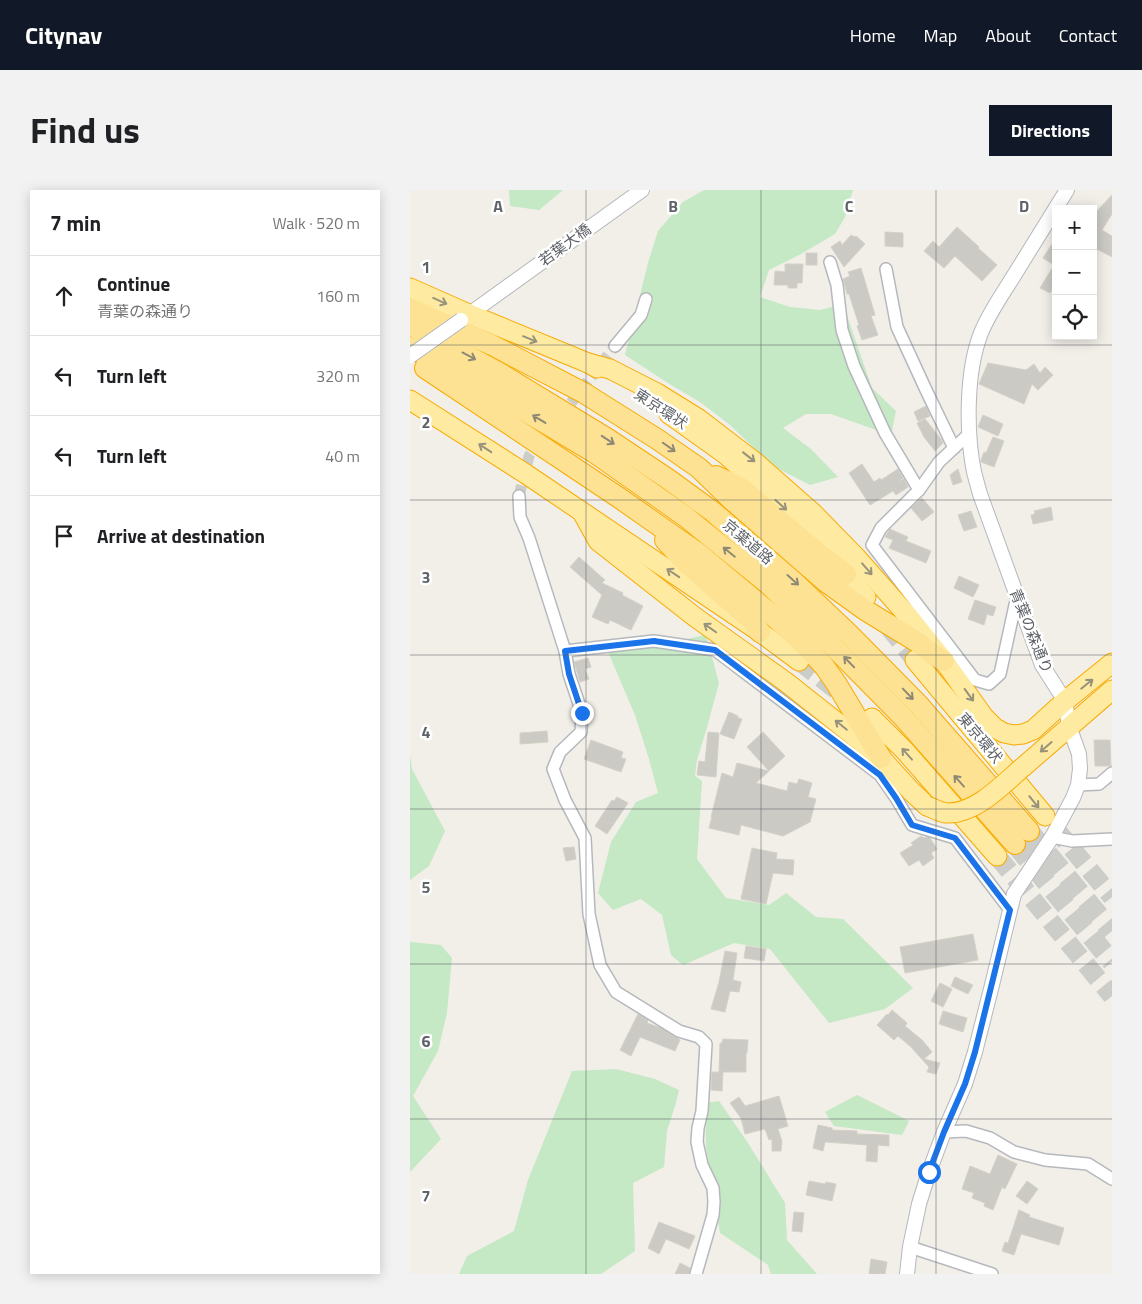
<!DOCTYPE html>
<meta charset="utf-8">
<style>
:root{--surface:#fff;--page:#f2f2f2;--text:#202124;--muted:#757577;--line:#e0e0e0;--accent:#111827}
body{margin:0;font-family:"Titillium Web","Noto Sans JP",sans-serif;background:var(--page);color:var(--text)}
.controls{position:absolute;right:15px;top:15px;display:grid;overflow:hidden;border-radius:0px;box-shadow:0 2px 12px #0003}
.controls button{width:45px;height:45px;display:grid;place-items:center;padding:0;border:0;border-bottom:1px solid var(--line);background:var(--surface);color:var(--text);font:25px sans-serif}
.stop{position:absolute;width:15px;height:15px;margin:-11px;border:4px solid #1a73e8;border-radius:50%;background:#fff}
.stop.end{background:#1a73e8;border-color:#fff;box-shadow:0 1px 5px #0008}
.list{margin:0;padding:0;list-style:none}
h2{display:flex;justify-content:space-between;align-items:center;height:65px;margin:0;padding:0 20px;font-size:21px}
h2 small{font-size:16px;font-weight:400;color:var(--muted)}
.list li{display:grid;grid-template-columns:32px 1fr auto;gap:15px;align-items:center;box-sizing:border-box;height:80px;padding:0 20px;border-top:1px solid var(--line)}
.list b{display:block;font-size:19px;white-space:nowrap}
.list p{margin:0;font-size:16px;white-space:nowrap;color:var(--muted)}
.list em{font-size:16px;font-style:normal;color:var(--muted)}
.icon{flex:none;width:28px;height:28px;fill:none;stroke:currentColor;stroke-width:2;stroke-linecap:round;stroke-linejoin:round}
.map{position:relative;flex:none;width:702px;height:1084px;overflow:hidden;border-radius:0px}
header{display:flex;align-items:center;gap:30px;box-sizing:border-box;height:70px;padding:0 25px;background:var(--accent);color:#fff}
header strong{font-size:24px}
nav{display:flex;gap:28px;margin-inline-start:auto;font-size:18px}
.intro{display:flex;align-items:center;justify-content:space-between;box-sizing:border-box;height:120px;padding:0 30px}
h1{margin:0;font-size:35px}
.button{padding:12px 22px;border-radius:0px;background:var(--accent);color:#fff;font-size:18px;font-weight:700}
main{display:flex;gap:30px;padding:0 30px}
aside{flex:1;background:var(--surface);border-radius:0px;box-shadow:0 2px 12px #0003}
.map>svg:first-child{display:block}
.green{fill:#c5e8c5}
.building{fill:#cccac5;stroke:#d6d1c6}
.lines{fill:none;stroke-linecap:round;stroke-linejoin:round}
.minor-tunnel{stroke:#ccccc8;stroke-width:11;stroke-dasharray:11 5.5;stroke-linecap:butt}
.trunk-tunnel{stroke:#ccccc8;stroke-width:19;stroke-dasharray:19 9;stroke-linecap:butt}
.motorway-tunnel{stroke:#ccccc8;stroke-width:20;stroke-dasharray:20 10;stroke-linecap:butt}
.minor-casing{stroke:#b5b8bc;stroke-width:14}
.tertiary-casing{stroke:#b5b8bc;stroke-width:16}
.trunk-casing{stroke:#f9ab00;stroke-width:21}
.motorway-casing{stroke:#f9ab00;stroke-width:22}
.minor{stroke:#fff;stroke-width:11}
.tertiary{stroke:#fff;stroke-width:14}
.trunk{stroke:#feeaa1;stroke-width:19}
.motorway{stroke:#fde293;stroke-width:20}
.tertiary-bridge-casing{stroke:#b5b8bc;stroke-width:16;stroke-linecap:butt}
.trunk-bridge-casing{stroke:#f9ab00;stroke-width:21;stroke-linecap:butt}
.tertiary-bridge{stroke:#fff;stroke-width:14}
.trunk-bridge{stroke:#feeaa1;stroke-width:19}
.oneway{stroke:#97927c}
.oneway2{stroke:#8e8975}
.route{stroke:#1a73e8;stroke-width:6}
.grid{fill:none;stroke:#5f6368;stroke-width:1;stroke-opacity:0.55}
.labels{text-anchor:middle;stroke-width:5;stroke-linejoin:round;paint-order:stroke}
.street-label{font-size:15px;fill:#5f6368;stroke:#fff}
.grid-label{font-size:16px;text-anchor:middle;font-weight:bold;fill:#5f6368;stroke:#fff;stroke-width:5;stroke-linejoin:round;paint-order:stroke}
</style>
<header>
<strong>Citynav</strong>
<nav><a>Home</a><a>Map</a><a>About</a><a>Contact</a></nav>
</header>
<div class="intro"><h1>Find us</h1><a class="button">Directions</a></div>
<main>
<aside>
<h2>7 min<small>Walk · 520 m</small></h2>
<ul class="list">
<li><svg class="icon" aria-label="ahead" viewBox="0 0 24 24"><path d="M12 20V5M6 11l6-6 6 6"/></svg><div><b>Continue</b><p>青葉の森通り</p></div><em>160 m</em></li>
<li><svg class="icon" aria-label="left" viewBox="0 0 24 24"><path d="M17 20v-9H6M10 6l-5 5 5 5"/></svg><div><b>Turn left</b></div><em>320 m</em></li>
<li><svg class="icon" aria-label="left" viewBox="0 0 24 24"><path d="M17 20v-9H6M10 6l-5 5 5 5"/></svg><div><b>Turn left</b></div><em>40 m</em></li>
<li><svg class="icon" aria-label="arrive" viewBox="0 0 24 24"><path d="M6 21V4h12l-3 4 3 4H6"/></svg><div><b>Arrive at destination</b></div></li>
</ul>
</aside>
<div class="map">
<svg width="702" height="1084" viewBox="0 0 702 1084">
<rect width="100%" height="100%" fill="#f1efe8"/>
<g class="green">
<polygon points="99,0 153,0 129,20 100,16"/>
<polygon points="294,0 443,0 435,27 425,44 391,64 359,80 350,107 380,117 410,120 433,114 462,198 486,221 482,241 469,241 421,224 396,224 373,238 401,259 428,287 400,295 363,276 320,235 290,212 261,195 215,165 238,73 248,41 273,12"/>
<polygon points="296,445 309,493 296,541 287,570 285,586 292,591 287,669 316,708 359,715 376,703 406,727 433,729 503,798 475,819 419,833 360,759 324,753 273,775 261,765 252,725 231,709 203,720 188,703 201,652 226,612 248,603 239,569 225,525 198,462 236,457"/>
<polygon points="0,565 2,579 35,641 19,676 0,690"/>
<polygon points="0,752 31,755 42,768 37,823 28,861 3,906 31,949 0,982"/>
<polygon points="206,879 245,889 269,900 265,916 257,941 254,977 223,993 225,1061 191,1084 49,1084 57,1066 104,1041 118,990 162,881"/>
<polygon points="447,905 499,931 492,945 424,936 415,922"/>
<polygon points="309,911 338,953 375,1013 377,1050 407,1084 361,1084 358,1075 310,1043 296,958 295,913"/>
</g>
<g class="building">
<polygon points="702,5 702,24 692,40 702,46 702,67 683,57 683,25"/>
<polygon points="547,37 569,57 568,58 587,75 572,91 545,66 534,78 514,61 523,51 529,57"/>
<polygon points="475,42 493,43 493,57 475,56"/>
<polygon points="441,45 445,47 446,46 455,54 434,77 421,57 430,51 432,55"/>
<polygon points="646,48 646,93 640,103 630,98 644,75 633,68"/>
<rect x="396" y="63" width="11" height="12"/>
<polygon points="375,74 393,74 392,93 387,93 387,98 378,98 378,95 364,95 365,81 375,82"/>
<polygon points="451,78 465,125 461,126 468,145 452,150 447,136 449,135 439,104 437,104 433,89 440,86 438,82"/>
<polygon points="578,173 616,180 624,174 630,183 635,177 643,185 628,200 622,194 614,214 569,194"/>
<polygon points="516,216 520,226 508,231 504,222"/>
<polygon points="573,225 593,234 588,246 568,237"/>
<polygon points="515,229 531,249 533,253 525,261 514,247 507,233"/>
<polygon points="583,247 594,251 584,277 571,272 571,270 574,262 576,263"/>
<polygon points="452,274 464,292 470,288 471,290 488,279 493,288 489,291 494,289 498,297 486,305 483,301 460,315 439,283"/>
<polygon points="548,279 552,292 543,295 540,285"/>
<polygon points="512,308 524,322 512,331 501,318"/>
<polygon points="641,317 643,330 623,334 621,325 625,324 624,321"/>
<polygon points="561,321 567,337 554,341 548,325"/>
<polygon points="480,339 498,347 496,351 521,361 516,373 479,358 483,350 475,347"/>
<polygon points="169,367 195,390 192,393 213,403 212,405 233,416 221,440 200,430 198,434 182,427 192,405 160,377"/>
<polygon points="549,386 569,395 563,407 544,398"/>
<polygon points="565,410 586,417 583,426 577,424 574,435 558,429"/>
<polygon points="178,468 181,477 175,479 179,489 170,492 164,472"/>
<polygon points="319,522 328,526 328,528 332,529 324,549 310,544"/>
<polygon points="137,541 138,552 110,554 110,543"/>
<polygon points="298,542 309,543 306,587 287,585 289,571 295,572"/>
<polygon points="353,542 375,566 359,581 337,557"/>
<polygon points="181,550 213,562 211,568 216,569 211,582 174,569"/>
<polygon points="684,550 700,550 701,576 685,576"/>
<polygon points="327,573 359,581 346,593 377,601 379,592 387,594 389,589 402,593 398,607 406,609 400,632 373,646 331,635 329,645 299,638 302,627 301,627 312,583 323,587"/>
<polygon points="207,607 218,613 197,644 185,636 202,610 204,611"/>
<polygon points="511,646 514,648 516,647 520,648 527,659 521,663 524,668 513,676 509,670 499,676 490,663 503,655 501,653"/>
<polygon points="164,657 166,669 156,671 153,658"/>
<polygon points="342,658 367,663 366,669 384,670 383,685 363,683 356,714 331,709"/>
<polygon points="563,744 568,770 495,783 490,757"/>
<polygon points="336,756 356,759 354,771 334,768"/>
<polygon points="315,761 327,763 323,790 331,792 329,802 320,801 315,822 301,819 309,792"/>
<polygon points="545,787 563,795 558,804 541,796"/>
<polygon points="530,793 542,799 533,817 521,811"/>
<polygon points="482,820 497,833 495,836 512,850 522,862 514,869 530,873 526,884 517,882 519,877 500,856 488,846 484,850 467,835 477,824 478,825"/>
<polygon points="533,821 557,828 553,842 529,834"/>
<polygon points="228,824 238,830 237,833 251,838 270,850 265,861 230,847 221,866 210,860"/>
<polygon points="313,849 338,850 337,863 336,863 336,882 312,882 313,882 312,901 301,900 302,882 309,882 310,853 312,853"/>
<polygon points="369,906 378,936 368,939 372,951 371,961 362,961 362,949 359,950 355,939 335,944 331,928 320,913 329,907 335,916"/>
<polygon points="408,935 422,938 422,940 447,941 447,944 479,945 479,956 468,955 467,972 456,971 457,955 415,952 413,961 403,958"/>
<polygon points="588,965 607,974 595,999 592,997 583,1020 574,1016 575,1013 562,1008 564,1003 552,999 560,976 580,984"/>
<polygon points="399,991 415,994 416,992 426,994 422,1011 396,1005"/>
<polygon points="617,991 628,999 617,1014 606,1006"/>
<polygon points="609,1020 620,1025 619,1027 654,1038 649,1055 611,1044 604,1065 592,1061 595,1052 598,1053"/>
<polygon points="384,1022 394,1023 392,1042 382,1041"/>
<polygon points="249,1032 285,1046 279,1059 256,1049 249,1064 238,1058"/>
<polygon points="461,1069 477,1072 475,1084 459,1084"/>
<polygon points="270,1073 280,1078 279,1084 265,1084"/>
</g>
<g class="lines">
<g class="minor-tunnel">
<polyline points="151,226 205,156"/>
<polyline points="109,306 119,266 131,250"/>
</g>
<g class="trunk-tunnel">
<polyline points="478,436 505,470"/>
<polyline points="389,471 429,502"/>
<polyline points="644,637 702,707"/>
<polyline points="587,666 702,806"/>
</g>
<g class="motorway-tunnel">
<polyline points="619,641 702,741"/>
<polyline points="605,654 702,772"/>
</g>
<g class="minor-casing">
<g id="minor">
<polyline points="420,72 427,95 432,140 444,176 475,243 509,300"/>
<polyline points="476,79 487,137 516,200 544,258"/>
<polyline points="205,156 231,125 236,109"/>
<polyline points="560,243 529,272 509,300 471,338 462,355 565,490 579,494 590,484 607,406"/>
<polyline points="109,306 110,327 119,348 155,461 159,484 172,523 171,542 150,562 143,579 155,610 175,648 179,724 190,775 206,802 269,841 289,847 296,854 292,921 288,938 287,952 292,975 303,998 304,1012 303,1025 286,1084"/>
<polyline points="155,461 244,451 305,460 470,585 486,608 502,635 545,648 600,720"/>
<polyline points="668,595 689,594 702,583"/>
<polyline points="642,647 662,651 702,649"/>
<polyline points="534,942 556,941 580,948 604,962 635,970 678,974 702,989"/>
<polyline points="500,1057 582,1084"/>
</g>
</g>
<g class="tertiary-casing">
<g id="tertiary">
<polyline points="54,128 232,0"/>
<path d="M497,1084L500,1057L509,1014L519,982L534,942L555,894L565,862L582,795L604,704L642,647L663,608L668,595L670,579L669,564L659,536L655,511L632,475L570,304C568,297 566,289 564,282C556,242 556,181 571,143C579,123 592,105 603,87C621,58 639,29 657,0"/>
</g>
</g>
<g class="trunk-casing">
<g id="trunk">
<polyline points="0,98 59,124 178,173 187,178"/>
<polyline points="178,173 200,179 247,203 289,229 345,272 404,324 446,367 498,426 534,471 574,527 585,538 594,543 604,545 613,544 623,540 655,511 702,473"/>
<polyline points="0,210 116,284 350,442 389,471"/>
<polyline points="259,224 315,264 403,343 456,407"/>
<polyline points="173,324 188,351 285,427 376,492 429,534 471,568 501,601 517,616"/>
<polyline points="505,470 635,626"/>
<polyline points="462,528 495,561 587,666"/>
<polyline points="613,577 702,500"/>
</g>
</g>
<g class="motorway-casing">
<g id="motorway">
<polyline points="0,119 82,155 174,203 247,249 289,278 323,311 416,392 455,420 509,453 522,464 534,471"/>
<polyline points="0,135 88,182 198,249 258,289 302,321 383,391 439,444 508,514 619,641"/>
<polyline points="0,157 68,193 185,263 276,327 298,345 357,393 412,445 492,526 605,654"/>
<polyline points="15,178 208,307 288,363 361,424 395,455 414,476 426,493 471,568"/>
<polyline points="306,286 331,298 408,363 436,384"/>
<polyline points="255,350 274,371 342,431 350,442"/>
</g>
</g>
<use href="#minor" class="minor"/>
<use href="#tertiary" class="tertiary"/>
<use href="#trunk" class="trunk"/>
<use href="#motorway" class="motorway"/>
<g class="tertiary-bridge-casing">
<polyline id="tertiary-bridge" points="0,166 51,130"/>
</g>
<g class="trunk-bridge-casing">
<path id="trunk-bridge" d="M517,616C523,618 529,622 536,623C565,625 593,594 613,577"/>
</g>
<use href="#tertiary-bridge" class="tertiary-bridge"/>
<use href="#trunk-bridge" class="trunk-bridge"/>
</g>
<defs><path id="oneway-shaft" d="M-6 0H5M1.5-3L5.5 0L1.5 3" fill="none" stroke-width="1.6" stroke-linecap="round" stroke-linejoin="round" transform="scale(1.25)"/></defs>
<g class="oneway">
<use href="#oneway-shaft" transform="translate(30 111) rotate(24)"/>
<use href="#oneway-shaft" transform="translate(120 149) rotate(22)"/>
<use href="#oneway-shaft" transform="translate(75 258) rotate(-147)"/>
<use href="#oneway-shaft" transform="translate(339 267) rotate(38)"/>
<use href="#oneway-shaft" transform="translate(371 315) rotate(42)"/>
<use href="#oneway-shaft" transform="translate(457 379) rotate(49)"/>
<use href="#oneway-shaft" transform="translate(263 383) rotate(-146)"/>
<use href="#oneway-shaft" transform="translate(300 438) rotate(-145)"/>
<use href="#oneway-shaft" transform="translate(677 494) rotate(-39)"/>
<use href="#oneway-shaft" transform="translate(559 505) rotate(54)"/>
<use href="#oneway-shaft" transform="translate(431 535) rotate(-141)"/>
<use href="#oneway-shaft" transform="translate(636 557) rotate(139)"/>
<use href="#oneway-shaft" transform="translate(497 564) rotate(-132)"/>
<use href="#oneway-shaft" transform="translate(624 612) rotate(51)"/>
</g>
<g class="oneway2">
<use href="#oneway-shaft" transform="translate(59 166) rotate(28)"/>
<use href="#oneway-shaft" transform="translate(129 229) rotate(-149)"/>
<use href="#oneway-shaft" transform="translate(198 250) rotate(33)"/>
<use href="#oneway-shaft" transform="translate(259 257) rotate(35)"/>
<use href="#oneway-shaft" transform="translate(319 362) rotate(-141)"/>
<use href="#oneway-shaft" transform="translate(383 390) rotate(42)"/>
<use href="#oneway-shaft" transform="translate(439 472) rotate(-134)"/>
<use href="#oneway-shaft" transform="translate(498 504) rotate(46)"/>
<use href="#oneway-shaft" transform="translate(549 591) rotate(-132)"/>
</g>
<g class="lines">
<polyline class="route" points="172,523 159,484 155,461 244,451 305,460 470,585 486,608 502,635 545,648 600,720 565,862 555,894 534,942 519,982"/>
</g>
<path class="grid" d="M176,0V1084M351,0V1084M526,0V1084M0,155H702M0,310H702M0,465H702M0,619H702M0,774H702M0,929H702"/>
<g class="labels">
<g class="street-label">
<text transform="translate(155 55) rotate(-36)" y="5">若葉大橋</text>
<text transform="translate(251 219) rotate(33)" y="5">東京環状</text>
<text transform="translate(338 352) rotate(40)" y="5">京葉道路</text>
<text transform="translate(621 441) rotate(68)" y="5">青葉の森通り</text>
<text transform="translate(570 548) rotate(50)" y="5">東京環状</text>
</g>
</g>
<g class="grid-label">
<text x="88" y="22">A</text>
<text x="263" y="22">B</text>
<text x="439" y="22">C</text>
<text x="614" y="22">D</text>
<text x="16" y="83">1</text>
<text x="16" y="238">2</text>
<text x="16" y="393">3</text>
<text x="16" y="548">4</text>
<text x="16" y="703">5</text>
<text x="16" y="857">6</text>
<text x="16" y="1012">7</text>
</g>
</svg>
<div class="controls">
<button>+</button>
<button>−</button>
<button><svg class="icon" aria-label="locate" viewBox="0 0 24 24"><circle cx="12" cy="12" r="6"/><path d="M12 2v4M12 18v4M2 12h4M18 12h4"/></svg></button>
</div>
<div class="stop" style="left:519px;top:982px"></div>
<div class="stop end" style="left:172px;top:523px"></div>
</div>
</main>
